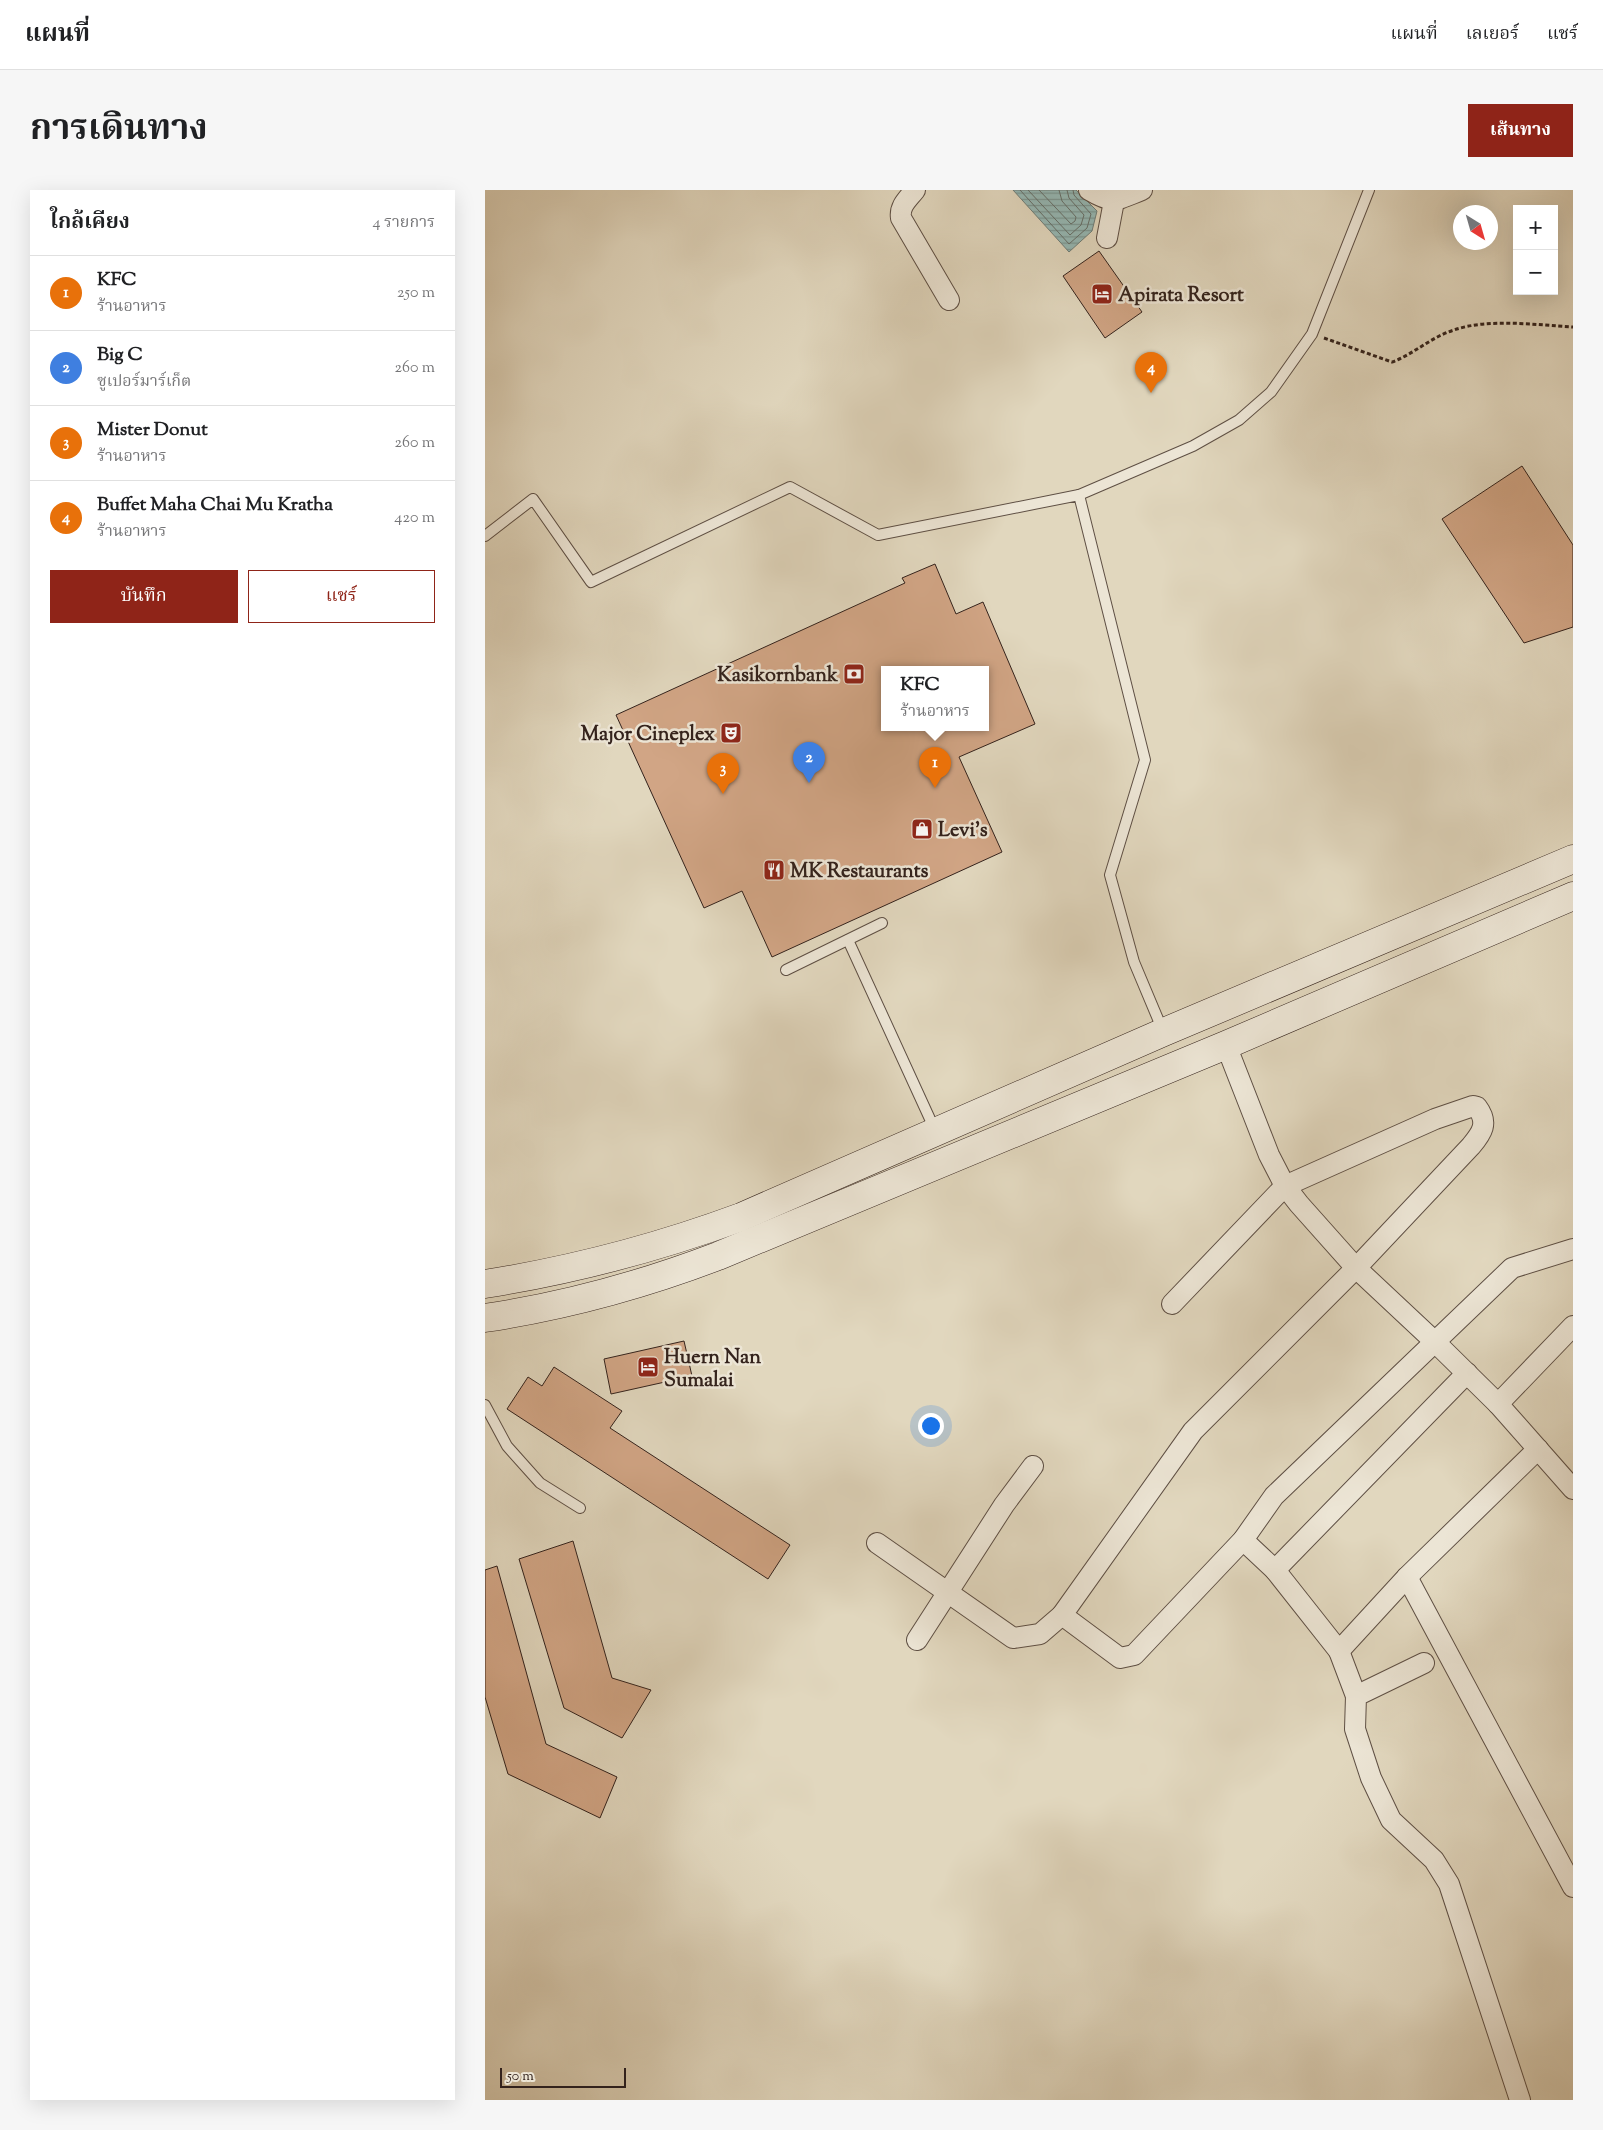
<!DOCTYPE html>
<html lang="th">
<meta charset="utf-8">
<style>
:root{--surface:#fff;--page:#f6f6f6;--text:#202124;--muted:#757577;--line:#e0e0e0;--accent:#8f2418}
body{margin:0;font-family:"Sorts Mill Goudy","Noto Serif Thai",serif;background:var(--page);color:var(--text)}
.controls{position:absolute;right:15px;top:15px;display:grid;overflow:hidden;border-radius:0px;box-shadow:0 5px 20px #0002}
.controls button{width:45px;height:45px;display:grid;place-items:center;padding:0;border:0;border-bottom:1px solid var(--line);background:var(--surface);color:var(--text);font:25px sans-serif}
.compass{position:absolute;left:968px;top:15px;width:45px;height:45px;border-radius:50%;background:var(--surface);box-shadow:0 5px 20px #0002;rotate:143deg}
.scale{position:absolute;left:15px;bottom:12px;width:126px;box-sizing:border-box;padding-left:5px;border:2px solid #33221c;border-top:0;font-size:14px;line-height:18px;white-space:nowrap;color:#33221c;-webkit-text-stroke:4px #ece5d5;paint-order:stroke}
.you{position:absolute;left:445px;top:1235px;width:18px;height:18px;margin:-12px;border:4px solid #fff;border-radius:50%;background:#1a73e8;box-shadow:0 0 0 8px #1a73e833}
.badge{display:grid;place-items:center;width:32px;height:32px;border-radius:50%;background:var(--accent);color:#fff;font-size:16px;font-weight:700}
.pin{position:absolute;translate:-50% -41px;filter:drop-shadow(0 1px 2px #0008)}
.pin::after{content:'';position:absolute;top:26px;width:18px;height:15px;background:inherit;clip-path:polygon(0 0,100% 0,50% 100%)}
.popup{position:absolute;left:396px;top:476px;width:108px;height:65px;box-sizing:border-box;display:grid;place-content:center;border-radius:0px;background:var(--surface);filter:drop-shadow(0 1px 4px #0005);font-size:16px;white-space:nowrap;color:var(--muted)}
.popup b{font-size:19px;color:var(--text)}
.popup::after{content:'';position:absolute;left:50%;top:100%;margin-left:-10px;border:10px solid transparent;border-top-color:var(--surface)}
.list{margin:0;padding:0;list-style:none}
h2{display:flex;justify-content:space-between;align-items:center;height:65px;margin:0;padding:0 20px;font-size:21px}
h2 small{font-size:16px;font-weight:400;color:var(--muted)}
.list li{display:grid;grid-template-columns:32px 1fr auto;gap:15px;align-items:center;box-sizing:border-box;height:75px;padding:0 20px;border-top:1px solid var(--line)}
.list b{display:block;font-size:19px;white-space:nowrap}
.list p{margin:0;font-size:16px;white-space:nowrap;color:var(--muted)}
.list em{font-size:16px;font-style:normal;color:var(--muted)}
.actions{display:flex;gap:10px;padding:15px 20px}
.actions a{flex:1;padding:11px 0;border:1px solid var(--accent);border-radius:0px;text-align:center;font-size:18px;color:var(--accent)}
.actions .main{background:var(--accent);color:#fff}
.map{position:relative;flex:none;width:1088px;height:1910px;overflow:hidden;border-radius:0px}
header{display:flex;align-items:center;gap:30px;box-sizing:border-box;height:70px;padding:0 25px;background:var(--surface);border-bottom:1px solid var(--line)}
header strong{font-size:24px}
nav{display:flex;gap:28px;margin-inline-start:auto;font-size:18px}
.intro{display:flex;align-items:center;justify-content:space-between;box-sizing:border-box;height:120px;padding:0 30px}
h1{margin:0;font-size:35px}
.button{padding:12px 22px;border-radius:0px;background:var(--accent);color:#fff;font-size:18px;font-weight:700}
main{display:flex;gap:30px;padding:0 30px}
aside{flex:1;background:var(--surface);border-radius:0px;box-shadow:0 5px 20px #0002}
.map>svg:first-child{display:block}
.water{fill:url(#water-rules);stroke:#6e7d78}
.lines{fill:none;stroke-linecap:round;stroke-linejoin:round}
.shore{stroke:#646e69;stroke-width:1}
.building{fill:#d1a585;stroke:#33221c;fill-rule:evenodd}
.service-casing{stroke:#5e4f44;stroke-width:12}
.minor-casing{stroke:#5e4f44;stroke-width:22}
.secondary-casing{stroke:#33221c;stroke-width:29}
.path{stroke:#33221c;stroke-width:3;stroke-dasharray:4 2.5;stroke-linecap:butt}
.service{stroke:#ece5d5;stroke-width:10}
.minor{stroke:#ece5d5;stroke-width:20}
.secondary{stroke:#ece5d5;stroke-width:28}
.labels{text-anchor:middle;stroke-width:5;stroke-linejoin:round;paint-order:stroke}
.poi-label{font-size:20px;font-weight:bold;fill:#33221c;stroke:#ece5d5;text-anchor:start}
</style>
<header>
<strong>แผนที่</strong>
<nav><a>แผนที่</a><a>เลเยอร์</a><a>แชร์</a></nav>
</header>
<div class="intro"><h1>การเดินทาง</h1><a class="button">เส้นทาง</a></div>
<main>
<aside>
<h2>ใกล้เคียง<small>4 รายการ</small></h2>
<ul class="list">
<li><span class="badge" style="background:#e8710a">1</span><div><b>KFC</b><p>ร้านอาหาร</p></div><em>250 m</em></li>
<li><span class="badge" style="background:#3f7fe0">2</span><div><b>Big C</b><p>ซูเปอร์มาร์เก็ต</p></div><em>260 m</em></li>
<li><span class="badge" style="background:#e8710a">3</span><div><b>Mister Donut</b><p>ร้านอาหาร</p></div><em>260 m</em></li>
<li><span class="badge" style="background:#e8710a">4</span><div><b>Buffet Maha Chai Mu Kratha</b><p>ร้านอาหาร</p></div><em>420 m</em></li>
</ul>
<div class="actions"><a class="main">บันทึก</a><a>แชร์</a></div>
</aside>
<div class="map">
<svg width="1088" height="1910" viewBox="0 0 1088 1910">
<defs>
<pattern id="water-rules" width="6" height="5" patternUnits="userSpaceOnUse" patternTransform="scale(1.25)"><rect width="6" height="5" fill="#95b9b6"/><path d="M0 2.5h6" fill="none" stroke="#7a9693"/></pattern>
</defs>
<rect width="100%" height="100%" fill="#e1d7be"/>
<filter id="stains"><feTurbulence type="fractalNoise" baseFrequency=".004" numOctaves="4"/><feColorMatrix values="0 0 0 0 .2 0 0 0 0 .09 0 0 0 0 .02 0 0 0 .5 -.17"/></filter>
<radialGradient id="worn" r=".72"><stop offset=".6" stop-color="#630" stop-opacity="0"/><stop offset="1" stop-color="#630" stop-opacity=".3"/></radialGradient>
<polygon class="water" points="528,0 591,0 612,21 607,41 584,62"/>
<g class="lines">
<g class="shore">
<polyline points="535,0 584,54 602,38 606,24 589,5 588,0"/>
<polyline points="543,0 585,45 596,35 599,25 584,8 582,0"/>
<polyline points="554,0 586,34 590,31 591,27 577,11 574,0"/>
</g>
</g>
<g class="building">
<polygon points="614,61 657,122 620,148 578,86"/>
<polygon points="1037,276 1088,355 1088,437 1039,453 957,329"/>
<path d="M450,374L471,424L498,412L550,534L474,567L517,662L287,767L257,701L219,718L131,525L420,393L417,388ZM400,479H500V537H400Z"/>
<polygon points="199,1151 207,1186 126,1204 119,1169"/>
<polygon points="69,1177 137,1221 125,1238 305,1355 283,1389 22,1219 43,1187 57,1196"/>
<polygon points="88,1351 127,1488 166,1500 137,1548 79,1518 34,1369"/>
<polygon points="12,1376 61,1554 132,1587 115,1628 23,1584 0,1507 0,1380"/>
</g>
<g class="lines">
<g class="service-casing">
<g id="service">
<polyline points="594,305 708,256 754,230 786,202 827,144 884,0"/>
<polyline points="0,346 48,309 106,392 305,297 393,345 594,305 660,570 625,685 649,772 678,841"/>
<polyline points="363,750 450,940"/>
<polyline points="301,780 397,733"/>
<polyline points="0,1215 22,1256 55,1293 95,1318"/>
</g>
</g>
<g class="minor-casing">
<g id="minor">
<path d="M430,0C423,9 414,16 416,28L464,110"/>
<path d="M604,0C629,15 631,10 657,0"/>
<polyline points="622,48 629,11"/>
<polyline points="741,855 784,965 800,996 814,1014 871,1078 949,1151 1013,1214 1088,1299"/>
<path d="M687,1114L800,996L950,929L988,916L992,917C1004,933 997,943 986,956L871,1078L708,1241L577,1425L635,1468L649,1465L758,1350L789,1306L1027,1078L1088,1059"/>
<polyline points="1013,1214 1088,1136"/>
<polyline points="758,1350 790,1380 854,1461 922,1387 1053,1259"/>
<polyline points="392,1353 528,1448 555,1444 577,1425"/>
<polyline points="790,1380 982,1183"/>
<polyline points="922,1387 1088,1697"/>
<polyline points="432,1450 519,1315 548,1276"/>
<polyline points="854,1461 871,1506"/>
<polyline points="939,1473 871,1506 870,1539 886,1588 906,1630 949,1670 964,1694 1035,1910"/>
</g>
</g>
<g class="secondary-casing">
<g id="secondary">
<path d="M0,1094C88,1080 172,1058 256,1027L679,842L1088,669"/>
<path d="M0,1128C80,1116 157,1095 233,1066L741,855L1088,706"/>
</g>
</g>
<path class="path" d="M839,148L907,172C929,164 946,147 969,140C1003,128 1052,135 1088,137"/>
<use href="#service" class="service"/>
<use href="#minor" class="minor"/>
<use href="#secondary" class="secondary"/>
</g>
<defs>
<g id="hotel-square" transform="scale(1.125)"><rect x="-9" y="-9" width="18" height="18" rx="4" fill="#8f2418" stroke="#ece5d5"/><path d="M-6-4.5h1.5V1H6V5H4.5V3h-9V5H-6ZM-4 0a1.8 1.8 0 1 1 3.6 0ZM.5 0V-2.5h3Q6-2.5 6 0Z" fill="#fff"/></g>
<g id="bank-square" transform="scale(1.125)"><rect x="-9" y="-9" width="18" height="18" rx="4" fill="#8f2418" stroke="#ece5d5"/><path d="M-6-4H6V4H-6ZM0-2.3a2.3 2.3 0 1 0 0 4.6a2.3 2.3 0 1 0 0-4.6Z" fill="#fff"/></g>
<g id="theatre-square" transform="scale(1.125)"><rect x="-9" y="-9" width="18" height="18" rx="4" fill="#8f2418" stroke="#ece5d5"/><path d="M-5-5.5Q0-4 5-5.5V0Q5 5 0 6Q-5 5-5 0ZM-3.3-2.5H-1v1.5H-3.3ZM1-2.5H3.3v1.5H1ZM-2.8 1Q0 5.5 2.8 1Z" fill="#fff"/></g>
<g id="shop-square" transform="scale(1.125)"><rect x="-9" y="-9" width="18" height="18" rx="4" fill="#8f2418" stroke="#ece5d5"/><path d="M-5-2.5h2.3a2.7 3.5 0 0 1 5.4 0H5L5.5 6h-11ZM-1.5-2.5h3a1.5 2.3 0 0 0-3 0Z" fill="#fff"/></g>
<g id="restaurant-square" transform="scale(1.125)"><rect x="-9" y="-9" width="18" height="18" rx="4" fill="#8f2418" stroke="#ece5d5"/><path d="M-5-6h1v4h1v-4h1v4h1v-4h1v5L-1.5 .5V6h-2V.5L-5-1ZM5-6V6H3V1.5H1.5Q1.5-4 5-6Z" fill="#fff"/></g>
</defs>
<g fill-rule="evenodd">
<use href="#hotel-square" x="617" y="104"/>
<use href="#bank-square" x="369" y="484"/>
<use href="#theatre-square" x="246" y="543"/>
<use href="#shop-square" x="437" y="639"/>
<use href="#restaurant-square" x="289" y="680"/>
<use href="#hotel-square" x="163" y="1177"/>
</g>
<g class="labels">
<g class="poi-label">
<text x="633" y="111">Apirata Resort</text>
<text x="353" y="491" text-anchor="end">Kasikornbank</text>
<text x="230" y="550" text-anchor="end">Major Cineplex</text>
<text x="453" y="646">Levi's</text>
<text x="305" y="687">MK Restaurants</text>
<text x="179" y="1173">Huern Nan<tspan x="179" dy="23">Sumalai</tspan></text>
</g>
</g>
<rect width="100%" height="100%" filter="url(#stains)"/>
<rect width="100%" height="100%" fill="url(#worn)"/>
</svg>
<div class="controls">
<button>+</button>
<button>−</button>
</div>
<svg class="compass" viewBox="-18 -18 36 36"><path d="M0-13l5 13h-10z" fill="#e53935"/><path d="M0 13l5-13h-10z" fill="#757577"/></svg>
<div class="scale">50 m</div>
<div class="you"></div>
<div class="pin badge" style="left:450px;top:598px;background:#e8710a">1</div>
<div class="popup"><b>KFC</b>ร้านอาหาร</div>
<div class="pin badge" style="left:324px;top:593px;background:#3f7fe0">2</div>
<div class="pin badge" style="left:238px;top:604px;background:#e8710a">3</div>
<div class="pin badge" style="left:666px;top:203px;background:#e8710a">4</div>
</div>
</main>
